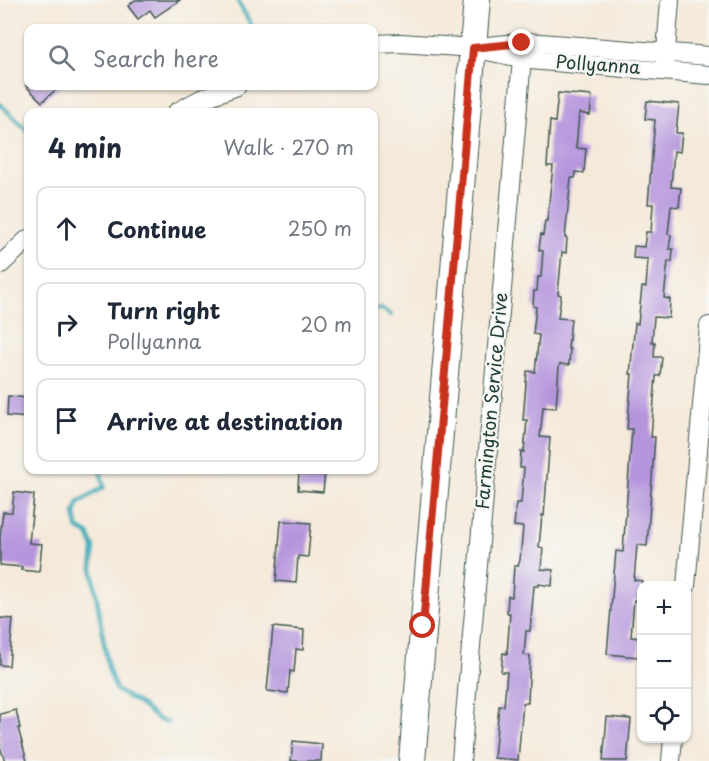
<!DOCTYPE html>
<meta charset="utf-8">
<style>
:root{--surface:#fff;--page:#f2f2f3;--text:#1f2937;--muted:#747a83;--line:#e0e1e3}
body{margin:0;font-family:"Playpen Sans",sans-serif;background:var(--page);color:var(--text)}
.controls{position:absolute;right:18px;bottom:18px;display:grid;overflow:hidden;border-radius:12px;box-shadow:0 2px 4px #0004}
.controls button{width:54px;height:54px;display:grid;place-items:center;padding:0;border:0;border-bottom:2px solid var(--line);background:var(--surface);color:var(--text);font:30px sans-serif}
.stop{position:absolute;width:18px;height:18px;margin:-14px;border:4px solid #c8321e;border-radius:50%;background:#fff}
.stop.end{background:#c8321e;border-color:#fff;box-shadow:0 2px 6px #0008}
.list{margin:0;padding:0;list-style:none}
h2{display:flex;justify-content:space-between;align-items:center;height:78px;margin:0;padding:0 24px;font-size:26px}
h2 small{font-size:20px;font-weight:400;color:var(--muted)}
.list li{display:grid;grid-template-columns:39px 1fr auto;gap:18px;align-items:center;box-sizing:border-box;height:84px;margin:0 12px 12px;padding:0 12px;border:2px solid var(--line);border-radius:12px}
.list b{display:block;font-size:22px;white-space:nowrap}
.list p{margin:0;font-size:20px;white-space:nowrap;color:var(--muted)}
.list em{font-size:20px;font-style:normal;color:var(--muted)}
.icon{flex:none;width:33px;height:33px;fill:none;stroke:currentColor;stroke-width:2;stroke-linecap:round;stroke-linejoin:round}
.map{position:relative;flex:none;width:709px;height:761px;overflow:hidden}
.search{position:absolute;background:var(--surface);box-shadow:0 2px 4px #0004;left:24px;top:24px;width:354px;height:66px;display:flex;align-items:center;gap:15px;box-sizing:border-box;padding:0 21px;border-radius:12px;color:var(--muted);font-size:22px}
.panel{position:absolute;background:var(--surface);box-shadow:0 2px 4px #0004;left:24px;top:108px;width:354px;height:366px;border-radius:12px}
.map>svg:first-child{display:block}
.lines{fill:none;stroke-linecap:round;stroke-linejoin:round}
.stream{stroke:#3aaab8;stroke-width:4.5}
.building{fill:#b596dd}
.street-casing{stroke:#3f574d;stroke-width:20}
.secondary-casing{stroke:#3f574d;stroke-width:28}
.street{stroke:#fff;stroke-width:18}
.secondary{stroke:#fff;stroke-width:26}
.route{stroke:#c8321e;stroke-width:8}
.labels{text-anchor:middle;stroke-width:4.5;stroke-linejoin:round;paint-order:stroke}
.street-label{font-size:18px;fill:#1f3d34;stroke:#f6f6f2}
</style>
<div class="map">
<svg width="709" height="761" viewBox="0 0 709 761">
<rect width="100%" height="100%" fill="#f6f6f2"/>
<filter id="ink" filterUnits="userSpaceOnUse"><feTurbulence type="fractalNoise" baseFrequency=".0167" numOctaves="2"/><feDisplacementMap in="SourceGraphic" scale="12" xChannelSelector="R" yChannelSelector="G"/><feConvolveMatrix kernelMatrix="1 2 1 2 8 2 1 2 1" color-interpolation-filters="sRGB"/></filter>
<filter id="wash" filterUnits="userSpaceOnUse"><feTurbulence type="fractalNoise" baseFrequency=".008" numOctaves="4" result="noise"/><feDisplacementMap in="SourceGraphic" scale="24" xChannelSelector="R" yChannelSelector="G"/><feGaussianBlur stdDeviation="1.35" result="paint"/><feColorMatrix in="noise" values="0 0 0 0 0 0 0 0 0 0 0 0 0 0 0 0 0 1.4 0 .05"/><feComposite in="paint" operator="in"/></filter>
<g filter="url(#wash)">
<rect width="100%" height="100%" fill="#f5eada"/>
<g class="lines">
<g class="stream">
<polyline points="237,0 253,28"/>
<polyline points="0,104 28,131"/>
<polyline points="374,309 382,309 391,315"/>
<polyline points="100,470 104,487 79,502 75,513 77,528 88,534 94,548 92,567 108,668 116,690 141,705 156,718 164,722 168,722"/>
</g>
</g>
<g id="blocks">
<g class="building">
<polygon points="135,0 180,0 155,17 150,10 138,19 128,6"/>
<polygon points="26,86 60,86 42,102"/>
<polygon points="558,93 592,96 590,115 579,113 576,148 586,149 584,173 576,172 575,178 571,178 565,238 567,238 566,253 562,252 558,294 561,295 558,318 571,319 568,349 570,349 569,365 560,364 559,366 556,408 543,407 540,437 550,438 544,516 542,515 539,547 543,548 541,569 553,570 552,586 539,584 539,586 534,586 530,631 526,631 524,655 530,656 528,703 523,703 518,760 494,758 499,706 504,706 507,672 501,672 503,653 507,654 510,613 507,613 508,596 512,597 514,566 518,566 520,560 523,527 514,526 516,503 521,503 524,468 520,468 521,452 524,452 527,420 523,420 527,371 535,372 539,335 533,334 536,307 533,306 534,291 537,291 538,277 541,277 543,251 539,250 541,234 543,235 545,221 547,221 553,166 547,166 550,121 555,122"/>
<polygon points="647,101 679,104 676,133 682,133 680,152 674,151 671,187 681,188 679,207 671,206 668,234 671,235 669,249 673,249 672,262 668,261 664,298 670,299 669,318 654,317 652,342 655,342 654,357 662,357 660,376 656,376 651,437 655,437 647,546 637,545 634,580 642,581 642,601 634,600 631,637 640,638 638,657 607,654 616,551 623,552 632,429 627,429 632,374 630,374 635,323 638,324 642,287 646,287 648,259 633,258 634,246 644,247 646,232 651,232 653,204 648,204 655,120 645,119"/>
<polygon points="8,396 28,398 28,418 7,416"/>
<polygon points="299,470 324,470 324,472 325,472 323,492 298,490"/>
<polygon points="14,492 34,495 29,543 42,544 39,572 21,570 22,567 0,565 0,536 3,512 12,512"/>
<polygon points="281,521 311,523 308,557 298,556 296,583 276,581"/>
<polygon points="0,618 13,619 9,666 0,665"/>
<polygon points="273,627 304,630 303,650 296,649 294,672 290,671 288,693 267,691"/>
<polygon points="16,710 20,728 18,728 27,761 5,761 0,747 0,714"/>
<polygon points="607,717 631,719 627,761 603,761"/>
<polygon points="293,741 322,744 321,761 291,761"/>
</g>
</g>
</g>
<g filter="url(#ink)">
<use href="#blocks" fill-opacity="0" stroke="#3f574d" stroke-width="1.5"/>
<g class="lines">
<g class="street-casing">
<g id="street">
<polyline points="374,44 401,43 473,48 530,60 709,75"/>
<polyline points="487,46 527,42 709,56"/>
<polyline points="665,64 670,0"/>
<polyline points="177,112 201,99 237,86"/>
<polyline points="0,265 28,239"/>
<polyline points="686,586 709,326"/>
<polyline points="461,761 522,59 526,52 527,42"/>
<polyline points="671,761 673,738"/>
</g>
</g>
<g class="secondary-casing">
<polyline id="secondary" points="412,761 477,0"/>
</g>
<use href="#street" class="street"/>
<use href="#secondary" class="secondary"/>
</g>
</g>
<g class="lines" filter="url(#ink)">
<polyline class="route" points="423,626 473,48 522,43"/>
</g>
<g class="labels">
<g class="street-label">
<text transform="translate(598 65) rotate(4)" y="6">Pollyanna</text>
<text transform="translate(492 401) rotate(-85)" y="6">Farmington Service Drive</text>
</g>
</g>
</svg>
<div class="controls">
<button>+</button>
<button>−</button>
<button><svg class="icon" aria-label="locate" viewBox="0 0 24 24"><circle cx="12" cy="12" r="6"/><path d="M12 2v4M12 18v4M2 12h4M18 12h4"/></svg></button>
</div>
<div class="stop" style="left:423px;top:626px"></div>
<div class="stop end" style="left:522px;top:43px"></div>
<div class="search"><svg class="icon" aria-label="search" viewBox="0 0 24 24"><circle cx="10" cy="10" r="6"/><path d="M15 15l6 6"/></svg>Search here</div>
<section class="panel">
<h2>4 min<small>Walk · 270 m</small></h2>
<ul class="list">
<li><svg class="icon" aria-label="ahead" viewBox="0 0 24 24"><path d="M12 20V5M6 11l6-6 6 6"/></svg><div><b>Continue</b></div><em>250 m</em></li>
<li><svg class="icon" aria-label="right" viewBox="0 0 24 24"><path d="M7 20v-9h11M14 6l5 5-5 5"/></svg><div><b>Turn right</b><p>Pollyanna</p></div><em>20 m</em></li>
<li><svg class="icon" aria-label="arrive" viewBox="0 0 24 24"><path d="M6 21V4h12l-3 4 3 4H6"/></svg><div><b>Arrive at destination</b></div></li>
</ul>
</section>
</div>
